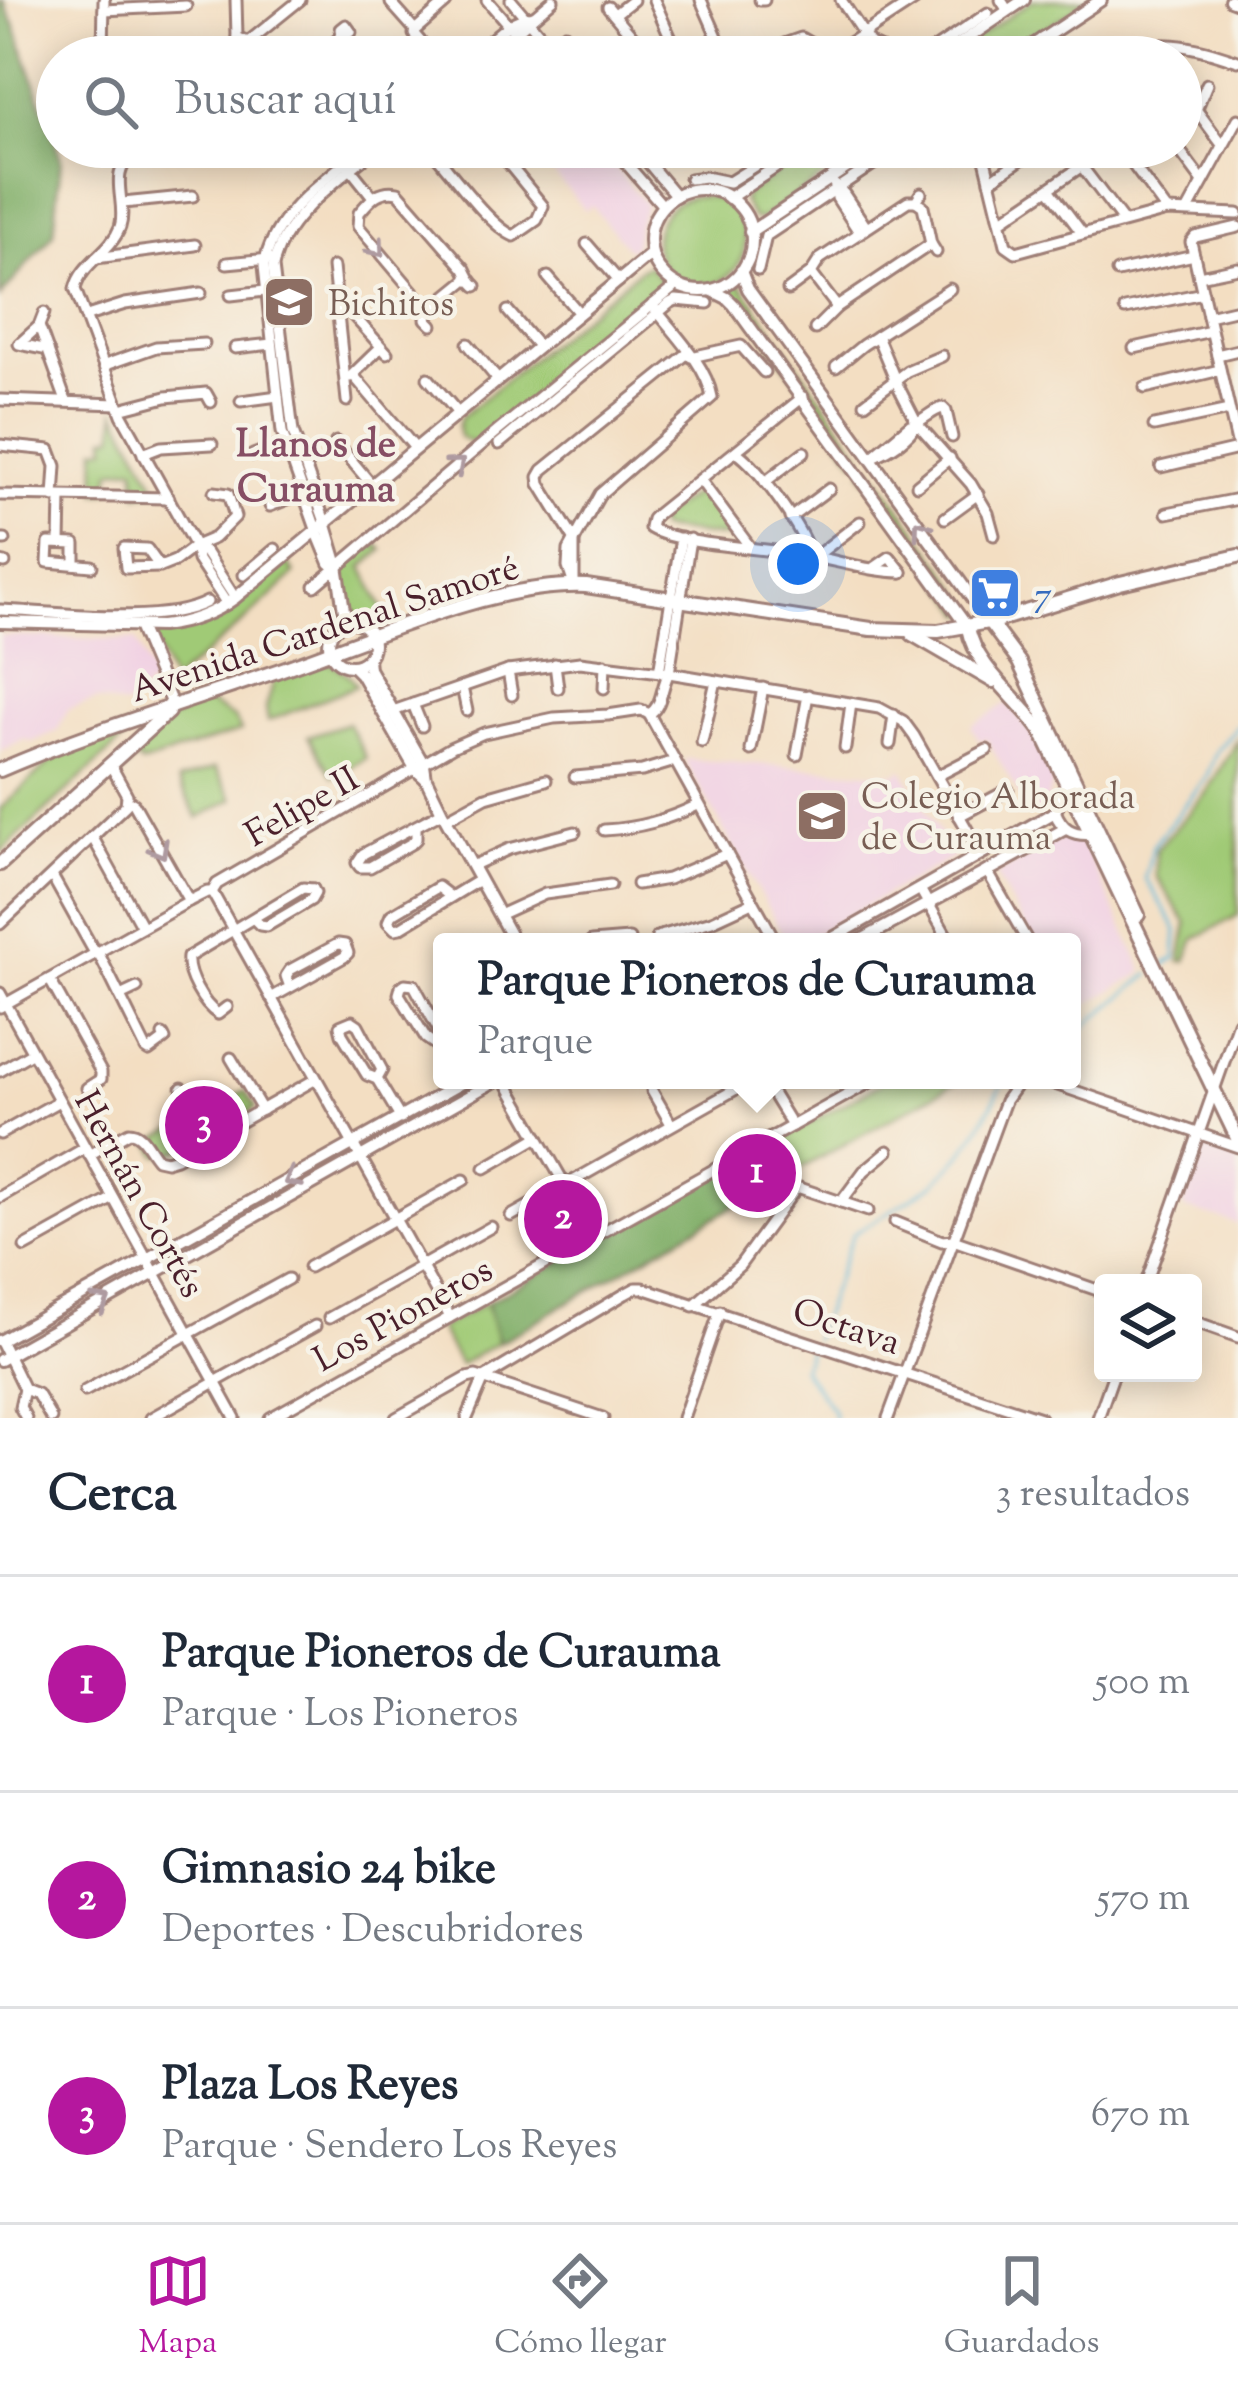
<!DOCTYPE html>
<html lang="es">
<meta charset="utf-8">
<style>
:root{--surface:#fff;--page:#f6f6f7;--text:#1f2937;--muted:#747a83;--line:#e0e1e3;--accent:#b5179e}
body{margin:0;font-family:"Sorts Mill Goudy",serif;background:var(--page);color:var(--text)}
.controls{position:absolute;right:36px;bottom:36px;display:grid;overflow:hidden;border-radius:12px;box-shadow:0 6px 30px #0003}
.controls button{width:108px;height:108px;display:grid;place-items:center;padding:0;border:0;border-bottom:3px solid var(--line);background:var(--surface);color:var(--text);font:60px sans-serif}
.you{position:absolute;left:798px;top:564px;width:42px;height:42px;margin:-30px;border:9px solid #fff;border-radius:50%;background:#1a73e8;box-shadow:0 0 0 18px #1a73e833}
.badge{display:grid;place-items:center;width:78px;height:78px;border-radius:50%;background:var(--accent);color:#fff;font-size:39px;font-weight:700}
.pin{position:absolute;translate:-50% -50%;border:6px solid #fff;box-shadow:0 3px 12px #0006}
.popup{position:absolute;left:433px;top:933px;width:648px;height:156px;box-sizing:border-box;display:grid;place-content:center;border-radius:12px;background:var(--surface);filter:drop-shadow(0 3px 9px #0005);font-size:39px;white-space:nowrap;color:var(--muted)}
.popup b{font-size:45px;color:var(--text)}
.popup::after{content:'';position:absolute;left:50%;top:100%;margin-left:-24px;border:24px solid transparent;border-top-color:var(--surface)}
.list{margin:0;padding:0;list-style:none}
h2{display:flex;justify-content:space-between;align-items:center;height:156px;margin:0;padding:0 48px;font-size:51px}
h2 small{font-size:39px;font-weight:400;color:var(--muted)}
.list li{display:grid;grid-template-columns:78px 1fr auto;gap:36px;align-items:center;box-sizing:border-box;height:216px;padding:0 48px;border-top:3px solid var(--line)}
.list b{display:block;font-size:45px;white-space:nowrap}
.list p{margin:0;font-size:39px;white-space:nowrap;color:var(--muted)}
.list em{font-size:39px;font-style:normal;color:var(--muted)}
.icon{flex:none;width:66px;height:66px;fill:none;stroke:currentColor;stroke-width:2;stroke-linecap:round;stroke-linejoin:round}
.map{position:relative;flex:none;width:1238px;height:1418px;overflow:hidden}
.search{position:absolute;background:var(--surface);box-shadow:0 6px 30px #0003;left:36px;right:36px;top:36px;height:132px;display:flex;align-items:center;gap:30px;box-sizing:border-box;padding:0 42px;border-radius:66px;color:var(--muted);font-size:45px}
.sheet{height:804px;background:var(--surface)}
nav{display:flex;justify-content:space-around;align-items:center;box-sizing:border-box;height:168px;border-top:3px solid var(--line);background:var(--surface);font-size:33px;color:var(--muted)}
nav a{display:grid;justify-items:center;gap:6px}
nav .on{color:var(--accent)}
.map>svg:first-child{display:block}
.built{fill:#f1d0e3}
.green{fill:#a0ca76;stroke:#757450;stroke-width:3}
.forest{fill:#80ae67;stroke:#656649;stroke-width:3}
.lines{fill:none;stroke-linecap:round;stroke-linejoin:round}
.stream{stroke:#5ab8d8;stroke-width:3}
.minor-casing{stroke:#9e7e76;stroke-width:15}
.tertiary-casing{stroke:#9e7e76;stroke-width:16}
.secondary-casing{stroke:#9e7e76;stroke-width:18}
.minor{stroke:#fff;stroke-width:9}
.tertiary{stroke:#fff;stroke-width:10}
.secondary{stroke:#fff;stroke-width:12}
.oneway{stroke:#ae9aa0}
.labels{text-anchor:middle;stroke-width:9;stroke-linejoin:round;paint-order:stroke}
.education-label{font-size:36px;fill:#785e54;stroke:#f7f3e8;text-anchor:start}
.shop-label{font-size:36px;fill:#366cbe;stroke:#f7f3e8;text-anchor:start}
.street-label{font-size:36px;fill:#4a1f2b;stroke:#f7f3e8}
.neighbourhood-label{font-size:39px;font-weight:bold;fill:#864e64;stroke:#f7f3e8}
</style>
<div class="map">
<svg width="1238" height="1418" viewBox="0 0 1238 1418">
<rect width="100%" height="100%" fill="#f7f3e8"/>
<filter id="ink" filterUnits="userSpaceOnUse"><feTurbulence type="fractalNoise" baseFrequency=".00833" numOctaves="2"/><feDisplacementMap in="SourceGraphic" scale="24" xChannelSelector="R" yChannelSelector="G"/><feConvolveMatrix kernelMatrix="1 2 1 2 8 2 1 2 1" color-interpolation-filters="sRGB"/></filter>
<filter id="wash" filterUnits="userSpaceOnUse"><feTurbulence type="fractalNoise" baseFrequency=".004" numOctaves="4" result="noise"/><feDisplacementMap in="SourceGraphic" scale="48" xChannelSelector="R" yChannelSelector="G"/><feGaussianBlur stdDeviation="2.7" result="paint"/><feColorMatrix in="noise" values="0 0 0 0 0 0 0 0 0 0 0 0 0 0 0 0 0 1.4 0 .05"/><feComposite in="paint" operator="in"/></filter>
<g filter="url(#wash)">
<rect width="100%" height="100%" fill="#f3dec2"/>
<g class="built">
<polygon points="531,147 598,147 646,205 638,225 634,246 629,250 591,205 585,210"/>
<polygon points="0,636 136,640 154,681 126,707 96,700 68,709 57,731 32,742 24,739 0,751"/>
<polygon points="1007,703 1033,734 1054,780 1044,807 1031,815 986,738 980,741 971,726"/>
<polygon points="684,759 896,774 902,769 954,857 800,942 787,942"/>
<polygon points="1062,838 1083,844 1144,972 1072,1013 1072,942 1033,942 996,875"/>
<polygon points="1205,1145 1235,1155 1238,1163 1238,1224 1183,1208"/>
</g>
<g class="green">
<polygon points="1033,0 1088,0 1003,57 948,57"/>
<polygon points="815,147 868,147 760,220 753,219 743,201 745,195"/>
<circle cx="700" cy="241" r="45"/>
<polygon points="649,265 665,286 664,290 478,442 469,442 460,437 458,427 461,417 643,267"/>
<polygon points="739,282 862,456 855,461 730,289"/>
<polygon points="116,411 155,484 153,492 138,494 135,467 112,470 108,492 97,492 96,448 107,447 106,437 115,435"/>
<polygon points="870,466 975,611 965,614 862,472"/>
<polygon points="699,491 739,539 659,529 657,519"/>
<polygon points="377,544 383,550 363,567 388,619 377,624 350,612 341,571 363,551"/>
<path d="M288,562L295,574L248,618L172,682L153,640L156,633C210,629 248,595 288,562Z"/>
<path d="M324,661C336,663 350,675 356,686L268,721L266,708L275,677Z"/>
<path d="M205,701L234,718L241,731L141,764L137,758L121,773L118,768C136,744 177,711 205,701Z"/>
<polygon points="348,723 366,758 333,777 308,736"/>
<polygon points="124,730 127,736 0,853 0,809 62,751 87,746"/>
<polygon points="1238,739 1238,915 1195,939 1186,961 1180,961 1187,924 1156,876 1156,850 1206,793"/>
<polygon points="215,768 233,799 198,818 178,781"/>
<polygon points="887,1080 960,1080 755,1194 459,1365 439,1329"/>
<polygon points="245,1091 256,1108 169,1156 158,1155 151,1142"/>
</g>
<g class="forest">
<polygon points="0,0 3,0 15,25 61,159 54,233 0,297"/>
<polygon points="759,1152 755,1194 498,1343 486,1303"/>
</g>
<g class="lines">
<g class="stream">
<polyline points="1158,969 1175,958 1177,930 1145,878 1153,846 1206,778 1217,750 1238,726"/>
<polyline points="1072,1037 1150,974"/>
<polyline points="814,1339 853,1234 934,1184 960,1156 977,1132 1005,1080"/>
<polyline points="810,1348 802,1369 833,1410 834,1418"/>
</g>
</g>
</g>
<g filter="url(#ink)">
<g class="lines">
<g class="minor-casing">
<g id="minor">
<polyline points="236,0 237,37 248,42 300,0"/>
<polyline points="391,0 391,3 415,30 414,34 420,41"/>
<polyline points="487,0 536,57"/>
<polyline points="511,0 559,57"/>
<polyline points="654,0 679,57"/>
<polyline points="701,0 726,57"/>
<polyline points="760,0 764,0"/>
<polyline points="841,0 870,44 874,57"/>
<polyline points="1001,0 1008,11"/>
<polyline points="608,7 650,57"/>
<polyline points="104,10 186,6"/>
<polyline points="615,14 633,0"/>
<polygon points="346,25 351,32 346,36 342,35 341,29"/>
<polyline points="415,30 446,3"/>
<polyline points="565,34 584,57"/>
<polyline points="237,37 237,57"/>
<polyline points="1041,39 1054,57"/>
<polyline points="870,44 879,48 885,57"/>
<polyline points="289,50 294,57"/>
<polyline points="103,52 188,50"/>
<polyline points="927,54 988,13"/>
<polyline points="103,55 104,0"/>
<polyline points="315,57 342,35"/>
<path d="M472,57C490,42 510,17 534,16"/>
<polyline points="486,57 553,0"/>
<polyline points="780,57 784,44 801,38 813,45 822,57"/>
<polyline points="828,57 915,0"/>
<path d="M1110,57C1159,36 1190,45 1238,61"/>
<polyline points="1181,89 1223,146"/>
<polyline points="1196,110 1207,84"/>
<path d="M172,147C158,151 137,152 126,162C111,178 127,207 120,227C111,252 81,263 75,289L122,415L195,546L198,560L227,604"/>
<path d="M435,147L436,155C454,176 491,227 514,236L537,220L543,206L495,147"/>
<polyline points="612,147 663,206"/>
<polyline points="635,147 676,196"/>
<polyline points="660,147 661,148"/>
<polyline points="982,147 1006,245 1016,252 1167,211 1238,214"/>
<polyline points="1067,147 1123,221"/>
<polyline points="1120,147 1167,211"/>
<polyline points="1177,147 1203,182"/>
<polyline points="273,149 279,156 285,147"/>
<polyline points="349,167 373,197"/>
<polyline points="690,179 705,177 729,182 785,147"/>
<polyline points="990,181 1039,147"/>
<polyline points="834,184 844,194 866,227"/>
<polyline points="1049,189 1082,233"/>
<polyline points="836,190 837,198 859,232"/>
<polyline points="916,201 923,206 931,244"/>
<polyline points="123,203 193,196"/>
<polyline points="1188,210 1238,119"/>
<polyline points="1001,221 1082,166"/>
<polyline points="1238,227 1195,237 1191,242 1238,447"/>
<polyline points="587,244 619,281"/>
<polyline points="96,258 195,245"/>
<polyline points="227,263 269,259"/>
<polyline points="333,267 347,401"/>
<polyline points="758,270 766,236 899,147"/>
<polyline points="1117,272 1194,255"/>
<polyline points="811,273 837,307"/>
<path d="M468,275L466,280L434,306H428L422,302L358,226L359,213C370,200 379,188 398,192L465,269C468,276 470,281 476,286"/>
<polyline points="1199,276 1238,268"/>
<polyline points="548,277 579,313"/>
<polyline points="788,290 811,273 820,259 908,201 916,201 921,193"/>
<polyline points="333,293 387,353"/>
<polyline points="231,295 265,291"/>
<polyline points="428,306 426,319 432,325"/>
<polyline points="1125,309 1203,293"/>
<polyline points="508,311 538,346"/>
<polyline points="44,313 39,326 19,344 48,350"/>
<polyline points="87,316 125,304 201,293"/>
<polyline points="1208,316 1238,309"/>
<polyline points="39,326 66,401"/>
<polyline points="815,329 837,307 931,244 936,252"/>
<polyline points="877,336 896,382 917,423 971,484 988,513 994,535"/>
<polyline points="468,344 498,380"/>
<polyline points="235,348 272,344"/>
<polyline points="1134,348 1211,331"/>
<polyline points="1217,355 1238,350"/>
<polyline points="691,357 741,346 764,372"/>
<polyline points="105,365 156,347 204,344"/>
<polyline points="836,367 863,345 950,289"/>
<polyline points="353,375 415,448"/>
<polyline points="350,377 381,347"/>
<polyline points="428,378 458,413"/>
<polyline points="1145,388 1220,370"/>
<path d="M803,397L657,514L652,519L650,528C680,546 771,548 809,556C839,561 873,572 902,572"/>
<polyline points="0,400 118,404"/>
<polyline points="241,401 278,396"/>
<polyline points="865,403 907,371 942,356"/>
<polyline points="120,409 166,397 206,393 211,402"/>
<polyline points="1154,426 1229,410"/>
<polyline points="336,442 371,484"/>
<polyline points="499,444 670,303 676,300 708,303"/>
<polyline points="0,445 50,450 56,466 54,497"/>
<path d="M736,452C757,465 805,532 810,556"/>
<polyline points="143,454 161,447 212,444"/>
<polyline points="253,455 285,443"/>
<path d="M875,456C890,450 909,438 917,423"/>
<path d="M871,458L910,425C923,422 931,410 943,408L946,411L952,437"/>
<polyline points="1161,467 1238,449"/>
<polyline points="701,481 750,547"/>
<polyline points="765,482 804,452"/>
<polyline points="917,485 950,458"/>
<polyline points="0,495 169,498"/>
<polyline points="270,506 303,493"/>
<polyline points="1167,513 1238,499"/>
<polyline points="790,518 829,489"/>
<polyline points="945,518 978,494"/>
<path d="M325,522L293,432L273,267C282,217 341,178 378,147"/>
<path d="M316,529L282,432L264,266C273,213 326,180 364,147"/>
<polyline points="0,540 5,540"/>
<polyline points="60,543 61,497"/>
<polyline points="195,546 206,553 235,598"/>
<polyline points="815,557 860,522"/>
<polyline points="0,562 5,563"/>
<polyline points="75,563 75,544 49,543 48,562 92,566"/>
<polyline points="160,567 147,549 124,548 126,568 160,567 175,561 195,546 214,538 235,517 228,494 214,492"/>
<polyline points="874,568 890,557 902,572"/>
<polyline points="244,575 275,549"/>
<polyline points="574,580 574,539 540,484 539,477 543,470 688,353"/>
<path d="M574,585L568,567L569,550L600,494L712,397C706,364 672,331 652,305"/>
<polyline points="315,586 498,431 677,285"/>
<path d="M0,610C53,612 163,626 207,602"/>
<polyline points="555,664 558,688"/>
<polyline points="508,671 512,695"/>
<polyline points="659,672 681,538"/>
<polyline points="462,687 467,711"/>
<polyline points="604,688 605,664"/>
<polyline points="413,704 422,726"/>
<polyline points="393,711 508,671 580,662 669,673 879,708 903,721 914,736 981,854"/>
<polyline points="649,714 776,942"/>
<path d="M649,714C663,706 661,686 669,673L690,539"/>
<polyline points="702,742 716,681"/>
<polyline points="890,744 894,715"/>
<polyline points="845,748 851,703"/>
<polyline points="751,750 763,688"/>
<polyline points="797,755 808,695"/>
<polyline points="937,776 987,750"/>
<polyline points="575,777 642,771 675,761"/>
<polyline points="129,801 134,804 189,901"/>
<polyline points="959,816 1008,790"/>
<polyline points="446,819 486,797 546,780"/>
<polyline points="416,827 416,839 412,843 370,867 360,867 357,863 363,854 442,812"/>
<path d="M604,830C640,828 666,820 698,805"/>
<polyline points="93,838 142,927"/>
<polyline points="472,866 509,849 575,832"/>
<polyline points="987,871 1028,942"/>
<polyline points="52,876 95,953"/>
<polyline points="637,884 668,879 727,854"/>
<polyline points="920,889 950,942"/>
<polyline points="212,892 450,1317"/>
<polyline points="451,897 438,887 391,915 388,922 395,929 400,928 479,880"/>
<polyline points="499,915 545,894 610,885"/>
<polyline points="254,919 260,925 267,926 311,900 315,893 313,889"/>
<polyline points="0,924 126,805 127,795 110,764"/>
<polyline points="657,937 712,921 753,902"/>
<polyline points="591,942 629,939"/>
<polyline points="98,952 146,1049 149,1051 165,1039 163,1035"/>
<polyline points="50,980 101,1072 101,1079 87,1088"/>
<polyline points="0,993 235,1418"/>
<polyline points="120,996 137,988"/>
<polyline points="271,998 344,957 348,953 345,945 338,944 290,970 286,976 290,987"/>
<polyline points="0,1007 189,901 207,892 212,892 217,884 452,747 484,733 554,718 608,715 641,710 649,714"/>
<path d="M227,1007L218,1014C203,1005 186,974 188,957L303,888L313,889"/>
<polyline points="436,1045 442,1036 414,985 405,984 401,987 399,994 426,1038 436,1045 442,1056"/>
<polyline points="231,1058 262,1110"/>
<polyline points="0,1071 31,1053"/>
<polyline points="377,1079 382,1070 358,1025 352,1021 340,1026 342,1034 367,1075 377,1079 401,1119"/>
<polyline points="505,1080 595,1237"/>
<polyline points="764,1080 792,1126"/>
<polyline points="1043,1080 1238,1147"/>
<polyline points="182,1088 211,1139"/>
<polyline points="652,1091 671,1124"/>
<polyline points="0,1134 59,1101"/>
<path d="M89,1155L129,1132C143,1132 148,1149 157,1159L166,1161L176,1158L316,1079"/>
<polyline points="485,1168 538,1137"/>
<polyline points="0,1197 85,1148"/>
<polyline points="841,1202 864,1171 888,1151"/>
<polyline points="511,1216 752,1080"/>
<polyline points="895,1222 942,1241 953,1240 1103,1292"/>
<polyline points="25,1247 113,1198"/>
<polyline points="309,1267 464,1180"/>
<polyline points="1146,1283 1238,1022"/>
<polyline points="693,1306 740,1265 797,1187 868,1211"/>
<polyline points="329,1318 491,1227"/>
<polyline points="1193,1321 1238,1337"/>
<polyline points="0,1340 24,1389"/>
<polyline points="484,1378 625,1294 636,1288 643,1288 1040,1418"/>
<polyline points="85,1391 288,1279"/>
<polyline points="26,1418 20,1407 24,1389 37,1394 51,1418"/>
<polyline points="151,1418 315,1326"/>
<polyline points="270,1418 874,1080"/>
<polyline points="396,1418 467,1378 476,1376 603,1418"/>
<polyline points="467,1418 484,1378"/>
<polyline points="683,1418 720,1311"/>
<polyline points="888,1418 1005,1101 1020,1080"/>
<polyline points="1098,1418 1114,1373"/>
</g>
</g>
<g class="tertiary-casing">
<g id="tertiary">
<polyline points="1230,0 1238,3"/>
<polyline points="940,57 1024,0"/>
<polyline points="1015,57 1101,0"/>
<circle cx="701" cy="240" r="51"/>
<polyline points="729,198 806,147"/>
<polyline points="750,232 878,147"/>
<polyline points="741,271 748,289 990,623"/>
<polyline points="711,290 727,298 734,305 968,628"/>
<polyline points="325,522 336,559 346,623"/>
<polyline points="316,529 330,563 336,568"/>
<path d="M0,622L161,626C188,623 213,614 235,598L651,254"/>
<circle cx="351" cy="644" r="22"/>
<polyline points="139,626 173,707"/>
<polyline points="368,658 369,669 424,765 426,779 442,812 514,942"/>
<polyline points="353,666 361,674 416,770 425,778"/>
<path d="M1066,784L1055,812C1062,829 1072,835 1090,834"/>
<polyline points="826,942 1055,812"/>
<polyline points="858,942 1065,829"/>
<polyline points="0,1341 467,1080"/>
<polyline points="0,1360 497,1080"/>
</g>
</g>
<g class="secondary-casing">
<g id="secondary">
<polyline points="990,623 1019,662 1138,915"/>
<path d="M968,628C976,669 1019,698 1042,732L1238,1140"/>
<polyline points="912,634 993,681"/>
<path d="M0,770C90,731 185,703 277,671C368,640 492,582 586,586L871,629L938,631L999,620L1120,583L1238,556"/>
<polyline points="0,864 168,712"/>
</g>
</g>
<use href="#minor" class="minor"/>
<use href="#tertiary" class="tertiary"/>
<use href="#secondary" class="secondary"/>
</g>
<defs><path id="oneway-chevron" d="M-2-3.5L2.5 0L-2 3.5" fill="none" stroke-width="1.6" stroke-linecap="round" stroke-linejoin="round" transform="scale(3)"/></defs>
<g class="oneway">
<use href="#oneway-chevron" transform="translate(377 249) rotate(50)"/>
<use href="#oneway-chevron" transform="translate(457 465) rotate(-40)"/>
<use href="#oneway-chevron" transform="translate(921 528) rotate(-126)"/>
<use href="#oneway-chevron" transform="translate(160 850) rotate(61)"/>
<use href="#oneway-chevron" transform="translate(292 1179) rotate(151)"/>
<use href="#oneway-chevron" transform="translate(102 1302) rotate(-30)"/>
</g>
</g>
<defs>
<g id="school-square" transform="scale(2.7)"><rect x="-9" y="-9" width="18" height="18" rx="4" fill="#8d6e63" stroke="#f7f3e8"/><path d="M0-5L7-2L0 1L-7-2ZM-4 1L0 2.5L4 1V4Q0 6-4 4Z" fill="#fff"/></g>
<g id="supermarket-square" transform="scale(2.7)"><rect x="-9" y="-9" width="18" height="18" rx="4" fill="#3f7fe0" stroke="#f7f3e8"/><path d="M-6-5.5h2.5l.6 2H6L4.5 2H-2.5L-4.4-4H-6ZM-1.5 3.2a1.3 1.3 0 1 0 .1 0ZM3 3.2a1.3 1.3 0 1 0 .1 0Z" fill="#fff"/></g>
</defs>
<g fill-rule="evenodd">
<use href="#school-square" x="289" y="302"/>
<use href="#supermarket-square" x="995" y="593"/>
<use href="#school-square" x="822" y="816"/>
</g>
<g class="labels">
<g class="education-label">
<text x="328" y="315">Bichitos</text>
<text x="861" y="808">Colegio Alborada<tspan x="861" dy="41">de Curauma</tspan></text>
</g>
<g class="shop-label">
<text x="1034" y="606">7</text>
</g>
<g class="street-label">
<text transform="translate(324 627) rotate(-18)" y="13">Avenida Cardenal Samoré</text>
<text transform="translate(301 805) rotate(-30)" y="13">Felipe II</text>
<text transform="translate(141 1193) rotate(61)" y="13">Hernán Cortés</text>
<text transform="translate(402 1313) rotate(-29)" y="13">Los Pioneros</text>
<text transform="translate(847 1325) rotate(18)" y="13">Octava</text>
</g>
<g class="neighbourhood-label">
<text x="316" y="456">Llanos de<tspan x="316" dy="45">Curauma</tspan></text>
</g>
</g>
</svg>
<div class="controls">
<button><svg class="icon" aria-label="layers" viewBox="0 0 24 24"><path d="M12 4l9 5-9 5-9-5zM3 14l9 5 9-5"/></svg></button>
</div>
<div class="you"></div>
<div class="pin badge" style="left:757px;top:1173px">1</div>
<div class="popup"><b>Parque Pioneros de Curauma</b>Parque</div>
<div class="pin badge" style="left:563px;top:1219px">2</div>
<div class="pin badge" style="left:204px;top:1125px">3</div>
<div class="search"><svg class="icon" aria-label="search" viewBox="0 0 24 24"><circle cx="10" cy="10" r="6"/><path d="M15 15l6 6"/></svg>Buscar aquí</div>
</div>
<section class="sheet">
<h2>Cerca<small>3 resultados</small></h2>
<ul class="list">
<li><span class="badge">1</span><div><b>Parque Pioneros de Curauma</b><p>Parque · Los Pioneros</p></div><em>500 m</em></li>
<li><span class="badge">2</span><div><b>Gimnasio 24 bike</b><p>Deportes · Descubridores</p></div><em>570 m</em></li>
<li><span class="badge">3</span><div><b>Plaza Los Reyes</b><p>Parque · Sendero Los Reyes</p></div><em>670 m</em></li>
</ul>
</section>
<nav>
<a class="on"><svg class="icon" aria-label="map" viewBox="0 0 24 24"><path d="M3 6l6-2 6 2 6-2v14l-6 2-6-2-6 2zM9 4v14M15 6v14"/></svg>Mapa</a>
<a><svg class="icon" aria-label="directions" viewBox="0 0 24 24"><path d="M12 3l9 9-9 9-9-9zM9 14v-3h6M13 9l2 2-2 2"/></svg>Cómo llegar</a>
<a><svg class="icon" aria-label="saved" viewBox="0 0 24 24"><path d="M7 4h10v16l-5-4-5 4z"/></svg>Guardados</a>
</nav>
